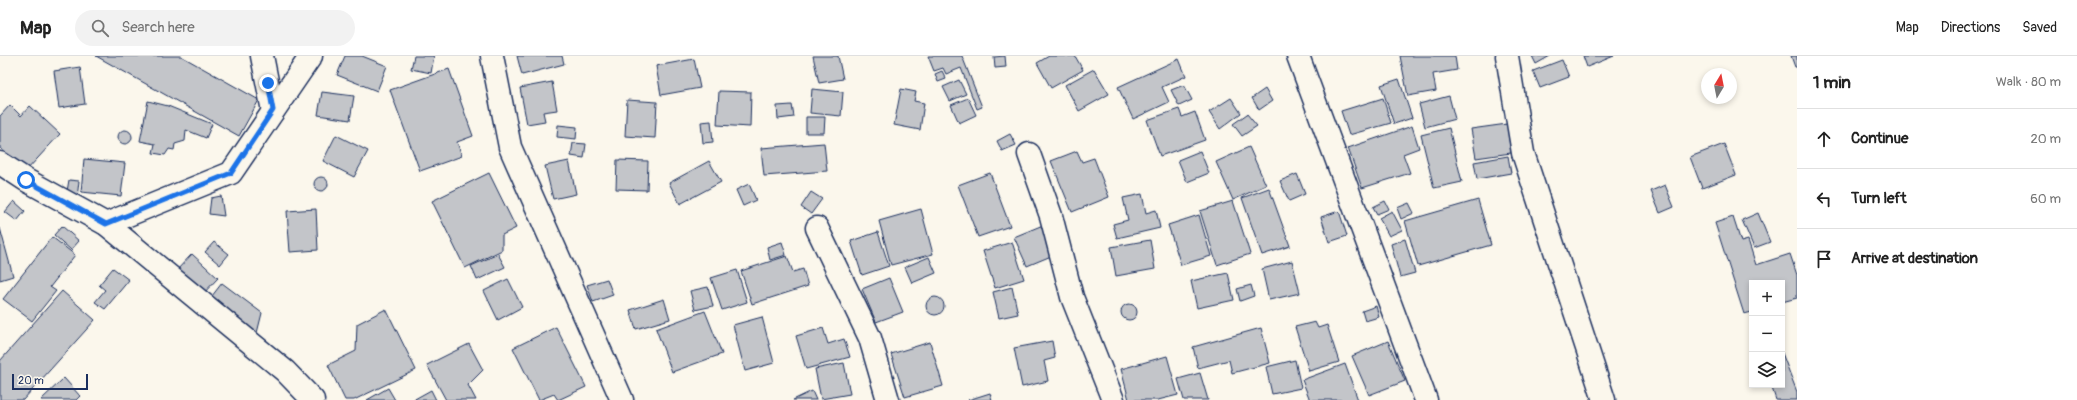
<!DOCTYPE html>
<meta charset="utf-8">
<style>
:root{--surface:#fff;--page:#f2f2f2;--text:#222;--muted:#767676;--line:#e0e0e0}
body{margin:0;font-family:Pangolin,sans-serif;background:var(--page);color:var(--text)}
.controls{position:absolute;right:12px;bottom:12px;display:grid;overflow:hidden;border-radius:0px;box-shadow:0 2px 6px #0003}
.controls button{width:36px;height:36px;display:grid;place-items:center;padding:0;border:0;border-bottom:1px solid var(--line);background:var(--surface);color:var(--text);font:20px sans-serif}
.compass{position:absolute;left:1701px;top:12px;width:36px;height:36px;border-radius:50%;background:var(--surface);box-shadow:0 2px 6px #0003;rotate:10deg}
.scale{position:absolute;left:12px;bottom:10px;width:76px;box-sizing:border-box;padding-left:4px;border:2px solid #1b2f5e;border-top:0;font-size:11px;line-height:14px;white-space:nowrap;color:#1b2f5e;-webkit-text-stroke:3px #fbf7ec;paint-order:stroke}
.stop{position:absolute;width:12px;height:12px;margin:-9px;border:3px solid #1a73e8;border-radius:50%;background:#fff}
.stop.end{background:#1a73e8;border-color:#fff;box-shadow:0 1px 4px #0008}
.list{margin:0;padding:0;list-style:none}
h2{display:flex;justify-content:space-between;align-items:center;height:52px;margin:0;padding:0 16px;font-size:17px}
h2 small{font-size:13px;font-weight:400;color:var(--muted)}
.list li{display:grid;grid-template-columns:26px 1fr auto;gap:12px;align-items:center;box-sizing:border-box;height:60px;padding:0 16px;border-top:1px solid var(--line)}
.list b{display:block;font-size:15px;white-space:nowrap}
.list em{font-size:13px;font-style:normal;color:var(--muted)}
.icon{flex:none;width:22px;height:22px;fill:none;stroke:currentColor;stroke-width:2;stroke-linecap:round;stroke-linejoin:round}
.map{position:relative;flex:none;width:1797px;height:344px;overflow:hidden}
header{display:flex;align-items:center;gap:24px;box-sizing:border-box;height:56px;padding:0 20px;background:var(--surface);border-bottom:1px solid var(--line)}
header strong{font-size:19px}
nav{display:flex;gap:22px;margin-inline-start:auto;font-size:14px}
.search{width:280px;height:36px;background:var(--page);display:flex;align-items:center;gap:10px;box-sizing:border-box;padding:0 14px;border-radius:22px;color:var(--muted);font-size:15px}
main{display:flex}
aside{flex:1;background:var(--surface)}
.map>svg:first-child{display:block}
.building{fill:#c3c5c9;stroke:#1b2f5e}
.lines{fill:none;stroke-linecap:round;stroke-linejoin:round}
.minor-casing{stroke:#1b2f5e;stroke-width:25}
.minor{stroke:#fbf7ec;stroke-width:22}
.route{stroke:#1a73e8;stroke-width:5}
</style>
<header>
<strong>Map</strong>
<div class="search"><svg class="icon" aria-label="search" viewBox="0 0 24 24"><circle cx="10" cy="10" r="6"/><path d="M15 15l6 6"/></svg>Search here</div>
<nav><a>Map</a><a>Directions</a><a>Saved</a></nav>
</header>
<main>
<div class="map">
<svg width="1797" height="344" viewBox="0 0 1797 344">
<rect width="100%" height="100%" fill="#fbf7ec"/>
<filter id="ink" filterUnits="userSpaceOnUse"><feTurbulence type="fractalNoise" baseFrequency=".025" numOctaves="2"/><feDisplacementMap in="SourceGraphic" scale="8" xChannelSelector="R" yChannelSelector="G"/><feConvolveMatrix kernelMatrix="1 2 1 2 8 2 1 2 1" color-interpolation-filters="sRGB"/></filter>
<g filter="url(#ink)">
<g class="building">
<polygon points="96,0 181,0 259,44 239,80"/>
<polygon points="345,0 362,0 387,10 377,35 337,19"/>
<polygon points="414,0 434,0 431,17 411,13"/>
<polygon points="517,0 562,0 564,8 522,19"/>
<polygon points="813,0 838,0 843,23 819,27"/>
<polygon points="928,0 962,0 982,51 977,53 961,12 946,18 943,12 934,15"/>
<polygon points="1005,0 1006,11 995,12 994,1"/>
<polygon points="1049,0 1075,0 1083,14 1051,32 1037,7"/>
<polygon points="1400,0 1455,0 1457,14 1433,18 1436,35 1408,40"/>
<polygon points="1532,0 1550,0 1536,8"/>
<polygon points="1583,0 1614,0 1587,11"/>
<polygon points="1791,0 1797,0 1797,11 1795,11"/>
<polygon points="694,3 700,32 661,39 656,10"/>
<polygon points="1179,3 1186,20 1162,31 1169,46 1133,63 1118,31"/>
<polygon points="1562,4 1569,21 1540,32 1533,15"/>
<polygon points="80,11 85,48 59,52 54,15"/>
<polygon points="449,13 473,80 457,86 462,100 420,115 390,34"/>
<polygon points="1094,13 1109,38 1079,55 1065,29"/>
<polygon points="942,15 946,23 938,26 935,18"/>
<polygon points="1399,23 1412,62 1394,68 1381,29"/>
<polygon points="959,24 966,38 950,45 943,31"/>
<polygon points="552,26 557,54 543,56 545,65 527,68 520,32"/>
<polygon points="1184,29 1192,44 1179,50 1171,34"/>
<polygon points="812,33 843,36 841,60 810,57"/>
<polygon points="901,33 916,36 914,45 924,47 920,74 894,69"/>
<polygon points="1265,33 1272,45 1259,54 1252,42"/>
<polygon points="719,35 751,36 750,71 717,69"/>
<polygon points="322,36 354,40 350,64 318,59"/>
<polygon points="1449,40 1455,63 1425,71 1419,48"/>
<polygon points="968,42 976,59 959,67 951,49"/>
<polygon points="1231,42 1241,57 1220,73 1209,56"/>
<polygon points="1383,42 1391,67 1349,79 1341,55"/>
<polygon points="627,44 657,46 655,82 625,80"/>
<polygon points="148,45 168,50 212,68 206,82 186,74 185,85 175,88 174,94 169,93 165,99 153,97 155,88 140,85"/>
<polygon points="10,49 21,60 30,50 60,78 26,115 0,92 0,60"/>
<polygon points="792,49 794,61 778,63 777,50"/>
<polygon points="1179,53 1182,61 1195,56 1205,84 1160,100 1147,64"/>
<polygon points="1247,58 1257,70 1242,80 1233,68"/>
<polygon points="806,61 825,61 824,77 806,77"/>
<polygon points="711,65 713,86 703,87 701,66"/>
<polygon points="1507,68 1511,97 1476,102 1471,73"/>
<polygon points="558,69 577,71 576,83 557,81"/>
<polygon points="1412,70 1419,92 1403,98 1410,117 1362,132 1348,92"/>
<polygon points="1449,72 1462,126 1434,132 1421,79"/>
<circle cx="125" cy="81" r="7"/>
<polygon points="1010,78 1016,89 1002,95 997,85"/>
<polygon points="336,79 368,95 354,121 323,105"/>
<polygon points="573,87 586,88 584,102 571,100"/>
<polygon points="824,87 827,115 764,120 761,92"/>
<polygon points="1724,88 1736,119 1702,132 1690,101"/>
<polygon points="1249,91 1266,129 1233,144 1216,106"/>
<polygon points="1077,95 1082,106 1094,102 1109,141 1072,156 1051,105"/>
<polygon points="1200,95 1209,117 1187,126 1178,104"/>
<polygon points="1508,100 1511,117 1477,123 1474,106"/>
<polygon points="84,103 125,107 121,140 81,136"/>
<polygon points="617,104 648,105 647,134 616,133"/>
<polygon points="569,105 576,138 553,143 545,110"/>
<polygon points="709,105 721,126 680,148 669,127"/>
<polygon points="489,117 516,172 502,179 502,194 465,212 432,145"/>
<polygon points="990,117 1010,170 978,181 958,129"/>
<polygon points="1297,118 1305,138 1289,145 1280,125"/>
<circle cx="321" cy="128" r="7"/>
<polygon points="69,124 79,125 77,142 66,141"/>
<polygon points="749,128 756,144 743,150 736,134"/>
<polygon points="1665,129 1674,151 1660,157 1651,135"/>
<polygon points="1269,132 1290,190 1262,199 1242,142"/>
<polygon points="811,136 822,143 811,158 801,151"/>
<polygon points="1142,138 1146,157 1156,154 1160,172 1117,182 1113,168 1128,164 1123,142"/>
<polygon points="221,140 224,160 209,158 211,142"/>
<polygon points="1478,144 1491,189 1418,210 1405,165"/>
<polygon points="14,145 25,155 17,165 5,156"/>
<polygon points="1233,145 1250,198 1217,209 1200,155"/>
<polygon points="1385,145 1389,153 1377,158 1373,151"/>
<polygon points="1409,147 1414,157 1401,163 1397,152"/>
<polygon points="316,153 318,194 290,196 287,155"/>
<polygon points="921,153 933,198 891,209 879,165"/>
<polygon points="1339,155 1347,180 1329,186 1321,161"/>
<polygon points="1392,155 1402,174 1389,180 1379,162"/>
<polygon points="1758,157 1770,186 1754,192 1742,164"/>
<polygon points="1199,159 1211,200 1181,209 1168,169"/>
<polygon points="1733,161 1741,186 1748,184 1756,209 1790,198 1797,219 1797,242 1782,246 1782,227 1752,227 1752,256 1744,258 1715,167"/>
<polygon points="1043,169 1056,198 1027,210 1014,181"/>
<polygon points="62,170 79,185 71,194 54,179"/>
<polygon points="0,172 13,220 0,224"/>
<polygon points="878,176 889,210 862,219 851,185"/>
<polygon points="52,181 75,199 50,231 56,235 32,265 3,243"/>
<polygon points="1405,183 1415,217 1400,221 1391,188"/>
<polygon points="1150,184 1155,213 1116,220 1111,191"/>
<polygon points="214,186 229,198 220,209 205,196"/>
<polygon points="782,186 786,199 770,204 767,191"/>
<polygon points="1012,186 1024,223 995,232 983,195"/>
<polygon points="192,198 218,222 201,240 175,216"/>
<polygon points="498,198 505,211 477,224 471,210"/>
<polygon points="787,200 793,216 803,213 808,230 752,248 741,215"/>
<polygon points="929,201 936,217 912,227 905,211"/>
<polygon points="1292,205 1300,237 1269,244 1262,213"/>
<polygon points="113,212 129,224 105,253 95,246 105,234 99,229"/>
<polygon points="737,214 747,246 722,254 711,222"/>
<polygon points="1228,217 1234,244 1197,252 1191,225"/>
<polygon points="889,222 903,256 876,266 862,233"/>
<polygon points="508,223 522,251 498,264 484,235"/>
<polygon points="607,223 613,239 593,246 587,229"/>
<polygon points="222,227 262,257 256,281 205,249"/>
<polygon points="1251,229 1254,240 1240,245 1237,233"/>
<polygon points="708,231 713,250 695,254 690,235"/>
<polygon points="1012,231 1018,258 999,262 993,236"/>
<polygon points="62,235 95,264 23,344 0,344 0,305"/>
<circle cx="935" cy="250" r="9"/>
<polygon points="664,243 670,263 636,273 630,254"/>
<circle cx="1129" cy="256" r="8"/>
<polygon points="1376,250 1379,261 1365,265 1362,255"/>
<polygon points="386,253 416,314 354,344 345,344 328,309 356,295 357,268"/>
<polygon points="705,255 722,298 672,316 656,273"/>
<polygon points="762,261 774,307 745,315 733,269"/>
<polygon points="1315,266 1318,272 1327,269 1339,306 1309,315 1295,271"/>
<polygon points="556,271 586,331 558,344 554,338 539,344 513,292"/>
<polygon points="823,272 828,288 844,283 850,301 806,313 796,280"/>
<polygon points="1261,272 1270,307 1232,317 1229,304 1198,312 1193,291"/>
<polygon points="1052,285 1055,302 1044,305 1048,325 1022,331 1014,292"/>
<polygon points="1388,285 1405,325 1369,339 1352,300"/>
<polygon points="930,286 943,330 905,341 891,298"/>
<polygon points="469,288 483,314 468,329 476,344 446,344 427,309"/>
<polygon points="1782,297 1797,336 1797,344 1776,344 1771,329 1782,329"/>
<polygon points="1167,300 1178,339 1158,344 1129,344 1121,313"/>
<polygon points="1295,304 1301,332 1272,338 1266,311"/>
<polygon points="844,307 850,338 821,343 815,313"/>
<polygon points="1345,308 1358,344 1310,344 1302,324"/>
<polygon points="1200,317 1208,344 1184,344 1178,323"/>
<polygon points="64,322 80,340 76,344 41,344"/>
<polygon points="388,332 395,344 367,344"/>
<polygon points="431,334 436,344 413,344"/>
<polygon points="812,335 816,344 793,344"/>
<polygon points="990,337 992,344 968,344"/>
</g>
<g class="lines">
<g class="minor-casing">
<g id="minor">
<polyline points="262,0 273,55"/>
<polyline points="492,0 510,91 622,344"/>
<polyline points="1298,0 1426,344"/>
<polyline points="1507,0 1523,97 1604,344"/>
<polyline points="1029,98 1051,160 1072,241 1113,344"/>
<polyline points="0,107 26,124 106,168 285,315 313,344"/>
<polyline points="106,168 231,117 311,0"/>
<polyline points="817,172 870,282 888,344"/>
</g>
</g>
<use href="#minor" class="minor"/>
</g>
</g>
<g class="lines" filter="url(#ink)">
<polyline class="route" points="26,124 106,168 231,117 273,54 268,27"/>
</g>
</svg>
<div class="controls">
<button>+</button>
<button>−</button>
<button><svg class="icon" aria-label="layers" viewBox="0 0 24 24"><path d="M12 4l9 5-9 5-9-5zM3 14l9 5 9-5"/></svg></button>
</div>
<svg class="compass" viewBox="-18 -18 36 36"><path d="M0-13l5 13h-10z" fill="#e53935"/><path d="M0 13l5-13h-10z" fill="#767676"/></svg>
<div class="scale">20 m</div>
<div class="stop" style="left:26px;top:124px"></div>
<div class="stop end" style="left:268px;top:27px"></div>
</div>
<aside>
<h2>1 min<small>Walk · 80 m</small></h2>
<ul class="list">
<li><svg class="icon" aria-label="ahead" viewBox="0 0 24 24"><path d="M12 20V5M6 11l6-6 6 6"/></svg><div><b>Continue</b></div><em>20 m</em></li>
<li><svg class="icon" aria-label="left" viewBox="0 0 24 24"><path d="M17 20v-9H6M10 6l-5 5 5 5"/></svg><div><b>Turn left</b></div><em>60 m</em></li>
<li><svg class="icon" aria-label="arrive" viewBox="0 0 24 24"><path d="M6 21V4h12l-3 4 3 4H6"/></svg><div><b>Arrive at destination</b></div></li>
</ul>
</aside>
</main>
